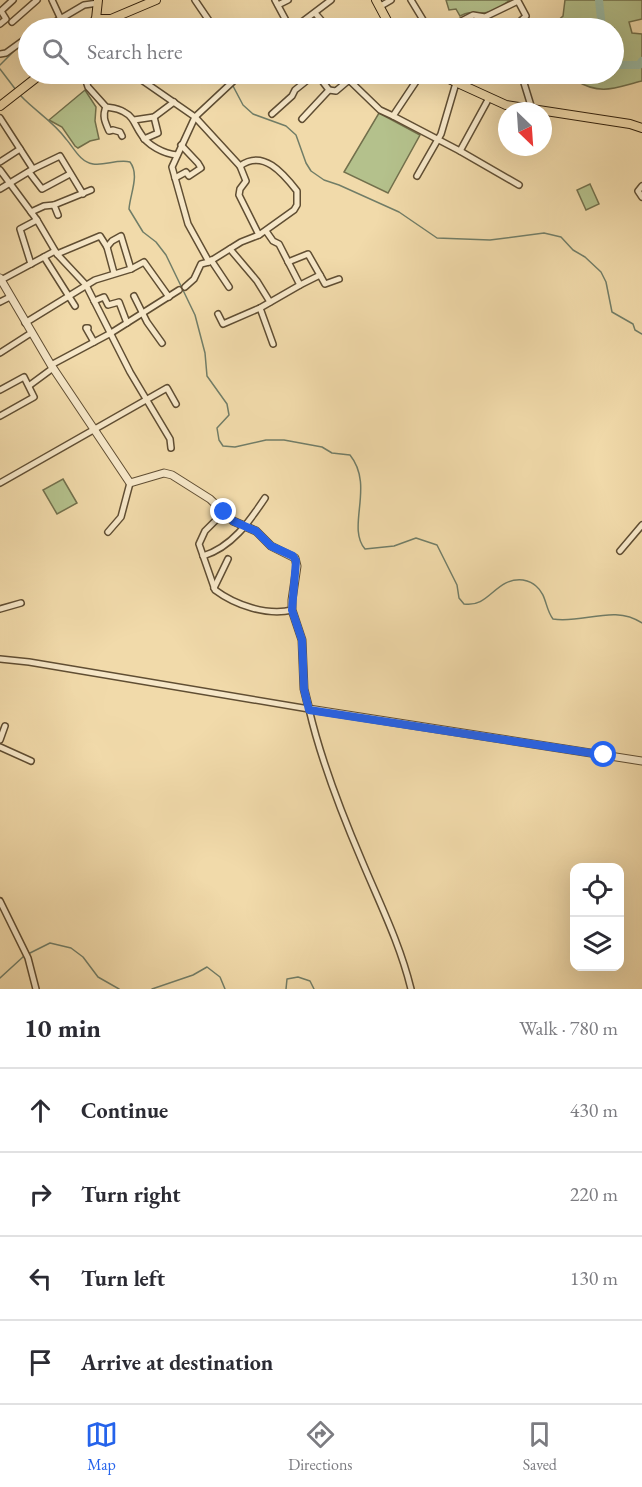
<!DOCTYPE html>
<meta charset="utf-8">
<style>
:root{--surface:#fff;--page:#f7f7f7;--text:#2b2b33;--muted:#7c7c81;--line:#e1e1e2;--accent:#2563eb}
body{margin:0;font-family:"EB Garamond",serif;background:var(--page);color:var(--text)}
.controls{position:absolute;right:18px;bottom:18px;display:grid;overflow:hidden;border-radius:12px;box-shadow:0 6px 24px #0002}
.controls button{width:54px;height:54px;display:grid;place-items:center;padding:0;border:0;border-bottom:2px solid var(--line);background:var(--surface);color:var(--text);font:30px sans-serif}
.compass{position:absolute;left:498px;top:102px;width:54px;height:54px;border-radius:50%;background:var(--surface);box-shadow:0 6px 24px #0002;rotate:155deg}
.stop{position:absolute;width:18px;height:18px;margin:-14px;border:4px solid #2563eb;border-radius:50%;background:#fff}
.stop.end{background:#2563eb;border-color:#fff;box-shadow:0 2px 6px #0008}
.list{margin:0;padding:0;list-style:none}
h2{display:flex;justify-content:space-between;align-items:center;height:78px;margin:0;padding:0 24px;font-size:26px}
h2 small{font-size:20px;font-weight:400;color:var(--muted)}
.list li{display:grid;grid-template-columns:39px 1fr auto;gap:18px;align-items:center;box-sizing:border-box;height:84px;padding:0 24px;border-top:2px solid var(--line)}
.list b{display:block;font-size:22px;white-space:nowrap}
.list em{font-size:20px;font-style:normal;color:var(--muted)}
.icon{flex:none;width:33px;height:33px;fill:none;stroke:currentColor;stroke-width:2;stroke-linecap:round;stroke-linejoin:round}
.map{position:relative;flex:none;width:642px;height:989px;overflow:hidden}
.search{position:absolute;background:var(--surface);box-shadow:0 6px 24px #0002;left:18px;right:18px;top:18px;height:66px;display:flex;align-items:center;gap:15px;box-sizing:border-box;padding:0 21px;border-radius:33px;color:var(--muted);font-size:22px}
.sheet{height:414px;background:var(--surface)}
nav{display:flex;justify-content:space-around;align-items:center;box-sizing:border-box;height:84px;border-top:2px solid var(--line);background:var(--surface);font-size:16px;color:var(--muted)}
nav a{display:grid;justify-items:center;gap:3px}
nav .on{color:var(--accent)}
.map>svg:first-child{display:block}
.green{fill:#b4c18c;stroke:#72704c;stroke-width:1.5}
.lines{fill:none;stroke-linecap:round;stroke-linejoin:round}
.stream{stroke:#717d67;stroke-width:1.5}
.river{stroke:#9cbba4;stroke-width:8}
.minor-casing{stroke:#604e33;stroke-width:8}
.tertiary-casing{stroke:#604e33;stroke-width:9}
.primary-casing{stroke:#301f0b;stroke-width:10}
.minor{stroke:#f6e7c8;stroke-width:5}
.tertiary{stroke:#f6e7c8;stroke-width:7}
.primary{stroke:#f1daaa;stroke-width:8}
.route{stroke:#2563eb;stroke-width:8}
</style>
<div class="map">
<svg width="642" height="989" viewBox="0 0 642 989">
<rect width="100%" height="100%" fill="#f1daaa"/>
<filter id="stains"><feTurbulence type="fractalNoise" baseFrequency=".00333" numOctaves="4"/><feColorMatrix values="0 0 0 0 .2 0 0 0 0 .09 0 0 0 0 .02 0 0 0 .5 -.17"/></filter>
<radialGradient id="worn" r=".72"><stop offset=".6" stop-color="#630" stop-opacity="0"/><stop offset="1" stop-color="#630" stop-opacity=".3"/></radialGradient>
<g class="green">
<path d="M446,0H510C502,6 494,12 484,13C472,13 471,11 460,16L456,9L449,10Z"/>
<path d="M565,0H642V19L629,22L632,33L642,34V81C617,87 601,96 577,81L576,74H614V28H557L556,27V22L563,16Z"/>
<polygon points="85,90 96,107 95,121 99,139 90,141 78,148 75,146 62,127 49,120"/>
<polygon points="379,113 420,135 388,193 344,172"/>
<polygon points="590,184 599,204 586,210 577,190"/>
<polygon points="63,479 77,503 57,514 43,490"/>
</g>
<g class="lines">
<g class="stream">
<polyline points="0,65 14,51"/>
<polyline points="0,69 16,90"/>
<polyline points="220,74 225,75 230,82"/>
<polyline points="233,86 243,105 253,114 286,126 296,135 306,163 311,171 324,180 339,185 399,212 437,238 490,240 544,233 561,237 573,250 585,257 601,272 606,282 612,312 633,324 635,330 642,334"/>
<path d="M21,96C35,111 54,122 66,139C74,148 80,162 93,164C105,166 117,159 130,162C140,175 130,194 129,209L143,232L156,242L166,255L195,315L205,353L207,376L227,404L229,415L217,428L219,440L223,446L235,447L266,440H284L322,447L332,453L350,455C375,486 346,527 365,549L394,546L416,538L437,545L457,585L459,598L464,604C490,608 495,577 523,580C528,581 533,583 536,586C547,595 545,609 553,619C583,624 614,604 642,623"/>
<polyline points="28,954 50,943 71,948 83,957 98,977 119,989"/>
<polyline points="0,978 24,956"/>
<polyline points="152,989 193,975 207,967 220,977 225,989"/>
<polyline points="286,989 287,979 298,977 310,981 314,989"/>
</g>
<g class="river">
<polyline points="599,0 602,28"/>
<polyline points="614,65 639,65 642,61"/>
</g>
<g class="minor-casing">
<g id="minor">
<polyline points="52,0 65,28"/>
<polyline points="195,0 214,28"/>
<polyline points="275,0 290,28"/>
<polyline points="411,0 428,28"/>
<polyline points="278,5 288,0"/>
<polyline points="379,7 391,0"/>
<polyline points="315,13 328,28"/>
<polyline points="12,22 37,0"/>
<polyline points="0,24 6,19 1,11 13,0"/>
<polyline points="45,28 84,5 98,3"/>
<polyline points="294,28 331,0"/>
<polyline points="378,28 387,22"/>
<polyline points="448,28 473,15 485,17 518,1 526,16 513,28"/>
<polyline points="0,54 6,53 28,37"/>
<path d="M80,74L85,78L88,87L106,107C113,108 118,108 124,112C134,117 135,126 141,134C147,145 164,154 177,155"/>
<polyline points="133,74 195,117 240,166 246,181 240,189 239,195 259,235"/>
<polyline points="421,74 393,116 460,151 489,98"/>
<polyline points="525,74 524,83 532,109"/>
<polyline points="349,80 380,110 393,116"/>
<polyline points="329,90 336,91 356,74"/>
<path d="M106,107C102,116 105,122 109,131L113,130L120,132L122,136"/>
<polyline points="272,114 292,96 295,90 315,74"/>
<polyline points="0,118 33,169 0,189"/>
<polyline points="302,119 329,90 317,74"/>
<polyline points="134,120 154,117 174,102"/>
<polyline points="144,139 158,133 154,117"/>
<polyline points="460,151 519,185"/>
<polyline points="0,162 20,149"/>
<polyline points="33,169 60,156 83,194"/>
<polyline points="0,170 37,220 57,254 86,285 130,372 170,439 171,448"/>
<polyline points="29,172 42,189 70,174"/>
<polyline points="417,176 441,134 456,83"/>
<polyline points="175,178 186,172 189,176 201,168 198,163 181,145"/>
<polyline points="642,186 638,191 642,197"/>
<polyline points="31,212 44,206 54,205"/>
<polyline points="58,215 54,205 91,190"/>
<polyline points="107,247 112,241 121,236 131,269"/>
<polyline points="230,249 257,281 270,302"/>
<polyline points="57,254 100,236 107,247 114,273"/>
<polyline points="44,257 75,306"/>
<polyline points="211,260 229,287"/>
<polyline points="209,262 188,224 172,167 195,117 241,74"/>
<polyline points="288,262 308,254 320,275 300,285"/>
<polyline points="31,264 20,229 37,220"/>
<polyline points="320,275 325,284 339,279"/>
<polyline points="1,280 55,251"/>
<path d="M185,287L194,279L201,264L209,262L241,242L259,235L294,210L297,205V191C283,173 263,149 240,166"/>
<polyline points="134,296 147,322 162,343"/>
<polyline points="94,301 104,297 108,305 119,302 127,323"/>
<polyline points="0,302 10,297"/>
<polyline points="260,308 273,344"/>
<polyline points="218,314 223,324 260,308 300,285 279,244 273,241 266,231"/>
<polyline points="25,323 95,280 131,269 144,262 169,297"/>
<polyline points="88,328 86,328 94,342"/>
<polyline points="0,353 31,333"/>
<polyline points="51,365 111,333 179,290"/>
<polyline points="30,385 53,368"/>
<polyline points="0,390 24,377 34,397 0,416"/>
<polyline points="0,483 167,388 176,404"/>
<path d="M224,512L205,531L199,544L215,590C235,605 267,616 292,610"/>
<polyline points="108,532 121,517 130,483"/>
<polyline points="620,551 642,525"/>
<path d="M203,556C232,547 249,522 265,498"/>
<polyline points="214,588 228,559"/>
<polyline points="0,609 21,603"/>
<path d="M0,659L29,662L309,709C321,761 341,812 362,861C380,904 400,944 411,989"/>
<polyline points="0,740 5,726"/>
<polyline points="0,747 31,761"/>
<polyline points="0,901 28,958 36,989"/>
</g>
</g>
<g class="tertiary-casing">
<polyline id="tertiary" points="0,278 51,365 130,483 164,473 172,475 210,499 233,521 256,531 271,546 295,558 297,566 292,600 292,610 302,640 304,689 309,709 642,761"/>
</g>
<g class="primary-casing">
<g id="primary">
<polyline points="376,0 391,28"/>
<polyline points="96,19 111,19 156,0"/>
<polyline points="88,28 96,19 98,0"/>
<polyline points="438,74 506,105 630,124 642,128"/>
<polyline points="0,106 41,74"/>
</g>
</g>
<use href="#minor" class="minor"/>
<use href="#tertiary" class="tertiary"/>
<use href="#primary" class="primary"/>
</g>
<g class="lines">
<polyline class="route" points="224,512 233,521 256,531 271,546 293,556 296,561 292,610 302,640 304,689 309,710 604,755"/>
</g>
<rect width="100%" height="100%" filter="url(#stains)"/>
<rect width="100%" height="100%" fill="url(#worn)"/>
</svg>
<div class="controls">
<button><svg class="icon" aria-label="locate" viewBox="0 0 24 24"><circle cx="12" cy="12" r="6"/><path d="M12 2v4M12 18v4M2 12h4M18 12h4"/></svg></button>
<button><svg class="icon" aria-label="layers" viewBox="0 0 24 24"><path d="M12 4l9 5-9 5-9-5zM3 14l9 5 9-5"/></svg></button>
</div>
<svg class="compass" viewBox="-18 -18 36 36"><path d="M0-13l5 13h-10z" fill="#e53935"/><path d="M0 13l5-13h-10z" fill="#7c7c81"/></svg>
<div class="stop" style="left:604px;top:755px"></div>
<div class="stop end" style="left:224px;top:512px"></div>
<div class="search"><svg class="icon" aria-label="search" viewBox="0 0 24 24"><circle cx="10" cy="10" r="6"/><path d="M15 15l6 6"/></svg>Search here</div>
</div>
<section class="sheet">
<h2>10 min<small>Walk · 780 m</small></h2>
<ul class="list">
<li><svg class="icon" aria-label="ahead" viewBox="0 0 24 24"><path d="M12 20V5M6 11l6-6 6 6"/></svg><div><b>Continue</b></div><em>430 m</em></li>
<li><svg class="icon" aria-label="right" viewBox="0 0 24 24"><path d="M7 20v-9h11M14 6l5 5-5 5"/></svg><div><b>Turn right</b></div><em>220 m</em></li>
<li><svg class="icon" aria-label="left" viewBox="0 0 24 24"><path d="M17 20v-9H6M10 6l-5 5 5 5"/></svg><div><b>Turn left</b></div><em>130 m</em></li>
<li><svg class="icon" aria-label="arrive" viewBox="0 0 24 24"><path d="M6 21V4h12l-3 4 3 4H6"/></svg><div><b>Arrive at destination</b></div></li>
</ul>
</section>
<nav>
<a class="on"><svg class="icon" aria-label="map" viewBox="0 0 24 24"><path d="M3 6l6-2 6 2 6-2v14l-6 2-6-2-6 2zM9 4v14M15 6v14"/></svg>Map</a>
<a><svg class="icon" aria-label="directions" viewBox="0 0 24 24"><path d="M12 3l9 9-9 9-9-9zM9 14v-3h6M13 9l2 2-2 2"/></svg>Directions</a>
<a><svg class="icon" aria-label="saved" viewBox="0 0 24 24"><path d="M7 4h10v16l-5-4-5 4z"/></svg>Saved</a>
</nav>
